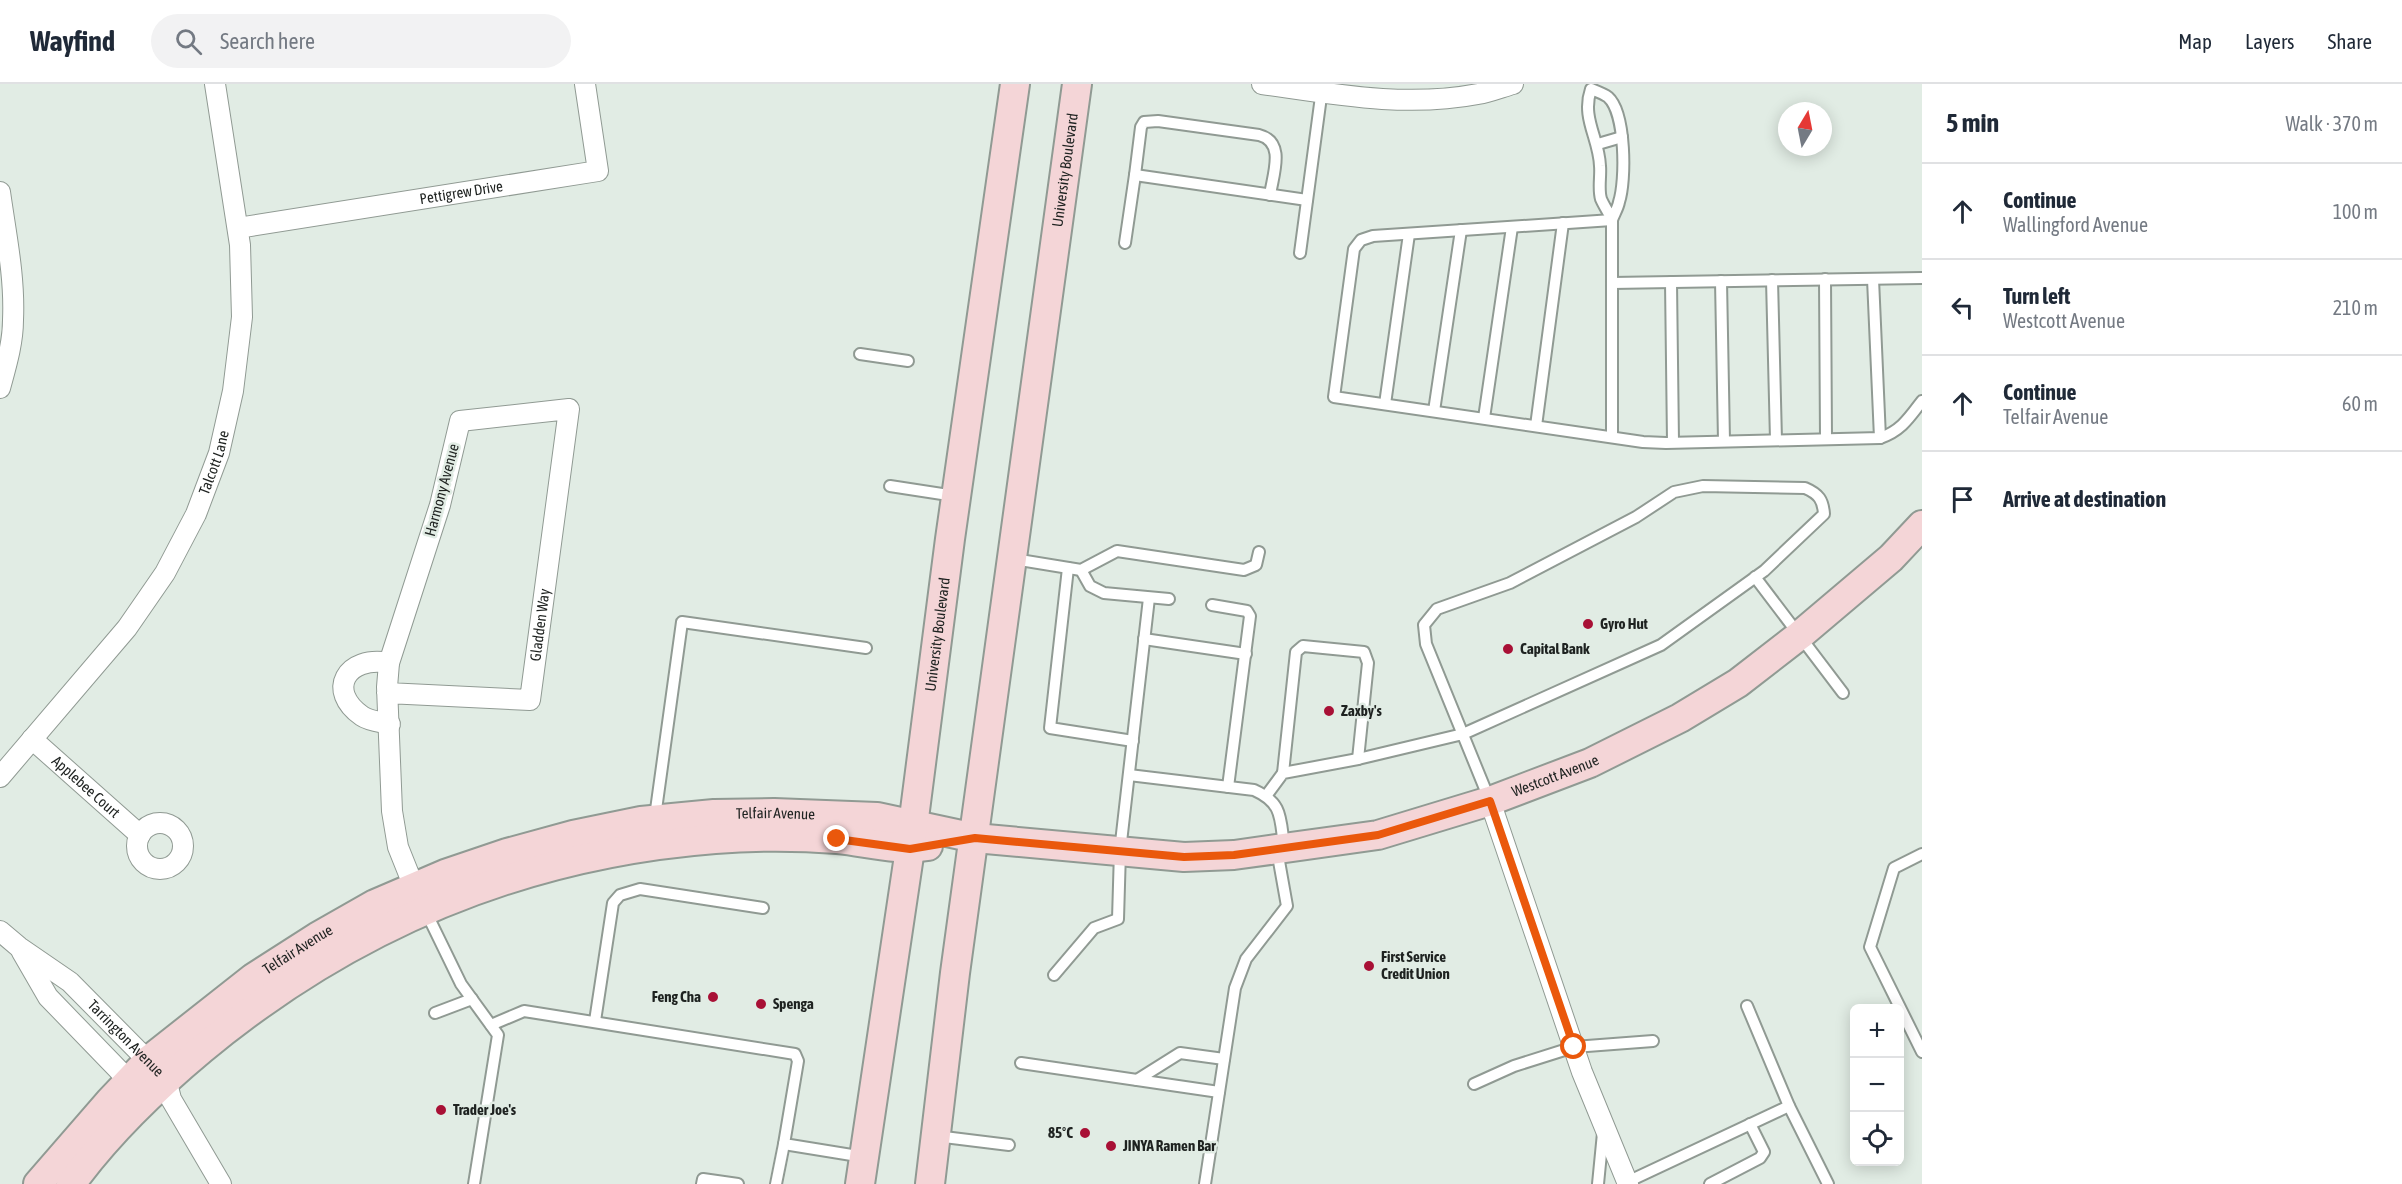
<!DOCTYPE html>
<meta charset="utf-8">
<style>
:root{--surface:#fff;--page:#f2f2f3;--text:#1f2937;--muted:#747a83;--line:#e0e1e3}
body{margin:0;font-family:"Asap Condensed",sans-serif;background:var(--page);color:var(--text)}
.controls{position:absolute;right:18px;bottom:18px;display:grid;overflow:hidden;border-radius:9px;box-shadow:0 3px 15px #0003}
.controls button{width:54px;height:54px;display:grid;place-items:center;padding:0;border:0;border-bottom:2px solid var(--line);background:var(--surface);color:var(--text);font:30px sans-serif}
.compass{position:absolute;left:1778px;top:18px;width:54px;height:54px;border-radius:50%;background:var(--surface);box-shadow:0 3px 15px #0003;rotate:10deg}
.stop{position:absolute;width:18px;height:18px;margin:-14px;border:4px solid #ea580c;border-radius:50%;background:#fff}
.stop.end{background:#ea580c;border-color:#fff;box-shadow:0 2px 6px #0008}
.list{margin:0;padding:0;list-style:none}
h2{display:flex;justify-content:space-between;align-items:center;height:78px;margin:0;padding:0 24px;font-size:26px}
h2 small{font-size:20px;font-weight:400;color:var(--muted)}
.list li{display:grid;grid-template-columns:39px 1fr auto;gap:18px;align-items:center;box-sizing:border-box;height:96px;padding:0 24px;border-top:2px solid var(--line)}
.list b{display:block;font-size:22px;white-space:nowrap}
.list p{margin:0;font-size:20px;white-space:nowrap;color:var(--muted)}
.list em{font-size:20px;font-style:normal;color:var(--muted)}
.icon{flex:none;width:33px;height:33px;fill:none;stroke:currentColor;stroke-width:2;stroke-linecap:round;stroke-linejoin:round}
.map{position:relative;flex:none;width:1922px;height:1100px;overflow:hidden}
header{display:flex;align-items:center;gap:36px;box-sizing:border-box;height:84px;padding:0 30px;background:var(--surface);border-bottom:2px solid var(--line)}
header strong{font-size:28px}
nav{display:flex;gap:33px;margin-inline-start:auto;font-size:21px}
.search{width:420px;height:54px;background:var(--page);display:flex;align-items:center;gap:15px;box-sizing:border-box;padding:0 21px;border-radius:33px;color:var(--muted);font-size:22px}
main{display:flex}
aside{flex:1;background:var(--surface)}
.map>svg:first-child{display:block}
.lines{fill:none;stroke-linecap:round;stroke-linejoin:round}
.lane-casing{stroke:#909a93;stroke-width:14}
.street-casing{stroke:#909a93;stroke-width:22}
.secondary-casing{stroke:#909a93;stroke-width:32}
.lane{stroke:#fff;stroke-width:10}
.street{stroke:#fff;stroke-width:20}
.secondary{stroke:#f4d5d7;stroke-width:28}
.route{stroke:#ea580c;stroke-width:8}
.poi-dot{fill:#a81035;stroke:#e1ece4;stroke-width:2}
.labels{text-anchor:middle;stroke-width:5;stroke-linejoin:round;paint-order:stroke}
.street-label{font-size:15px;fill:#1e2220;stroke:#e1ece4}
.poi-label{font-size:15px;font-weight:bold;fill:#1e2220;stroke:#e1ece4;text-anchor:start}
</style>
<header>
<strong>Wayfind</strong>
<div class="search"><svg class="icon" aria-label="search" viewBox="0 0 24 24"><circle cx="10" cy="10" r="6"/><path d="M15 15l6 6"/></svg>Search here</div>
<nav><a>Map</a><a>Layers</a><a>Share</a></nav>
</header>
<main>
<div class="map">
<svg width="1922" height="1100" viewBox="0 0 1922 1100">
<rect width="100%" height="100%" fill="#e1ece4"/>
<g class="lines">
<g class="lane-casing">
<g id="lane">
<polyline points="1598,60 1622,53"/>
<path d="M1135,91L1141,43L1144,38L1158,37L1259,51C1286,58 1273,90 1270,111"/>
<path d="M1612,136L1373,152L1361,156L1354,165L1334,313L1643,358L1666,359L1880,354C1901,347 1909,334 1922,317"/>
<path d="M1612,136C1609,129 1604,122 1601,115C1598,105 1601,92 1600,82C1599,54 1581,34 1591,5C1596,7 1604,10 1608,13C1626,29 1626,97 1619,118C1618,124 1614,130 1612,136V353"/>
<polyline points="1125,159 1135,91 1307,116"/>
<polyline points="1300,169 1322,5"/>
<polyline points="1825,195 1826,355"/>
<polyline points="1873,195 1880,354"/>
<polyline points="1772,196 1776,356"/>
<polyline points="1721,197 1724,357"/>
<polyline points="1671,198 1673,358"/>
<polyline points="1612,199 1922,194"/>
<polyline points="860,270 908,277"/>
<polyline points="1385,320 1409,150"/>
<polyline points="1434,327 1461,146"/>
<polyline points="1484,334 1512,143"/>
<polyline points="1536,342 1563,139"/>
<polyline points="890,402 955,412"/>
<polyline points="1014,475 1081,486 1117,467 1244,486 1256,481 1259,468"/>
<polyline points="1068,484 1050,644 1133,657"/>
<polyline points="1081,486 1090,502 1104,509 1169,515"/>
<polyline points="1755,493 1843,609"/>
<polyline points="1212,521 1247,527 1250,532 1228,703"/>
<polyline points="1144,555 1246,570"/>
<polyline points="1283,689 1296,568 1303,562 1364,568 1368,579 1358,675"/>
<path d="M1129,691L1254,706C1283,719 1280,734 1284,762"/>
<path d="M1266,712L1283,689L1358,675L1463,650L1661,561L1764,487L1824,430C1823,416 1819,410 1805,404L1703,402L1674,408L1636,433L1510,499L1437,525L1424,541L1426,560L1490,717"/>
<polyline points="655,733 682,538 866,564"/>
<polyline points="1922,770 1894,784 1870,863 1922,968"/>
<polyline points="426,828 461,900 498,951 474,1100"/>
<polyline points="1054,891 1094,844 1118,835 1120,767 1149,514"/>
<polyline points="1747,922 1789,1022 1828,1100"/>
<polyline points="435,929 472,915"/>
<polyline points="595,937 613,819 620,811 640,805 763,824"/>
<polyline points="491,941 524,927 795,970 798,977 784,1060 864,1073"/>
<polyline points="1021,979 1219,1008"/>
<polyline points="1137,996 1180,969 1224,975"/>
<polyline points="1474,1000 1514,982 1574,963 1653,957"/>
<polyline points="936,1052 1009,1061"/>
<polyline points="1627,1098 1789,1022"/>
<polyline points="702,1100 703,1095 738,1100"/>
<polyline points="776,1100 784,1060"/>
<polyline points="1205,1100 1235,904 1246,875 1287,822 1277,766"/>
<polyline points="1598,1100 1603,1049"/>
<polyline points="1710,1100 1760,1074 1764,1068 1750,1040"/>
</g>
</g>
<g class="street-casing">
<g id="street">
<path d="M1262,0C1333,10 1406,24 1478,10C1490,8 1502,3 1513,0"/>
<path d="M0,108C6,151 15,193 13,236C13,259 6,282 0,304"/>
<path id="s1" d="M238,144L598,87L585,0"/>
<path d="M389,579C346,571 326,607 362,632C369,637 381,638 390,640"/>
<path id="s2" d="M387,609L530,616L569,325L460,337L440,421L389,579L387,603L392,727L398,763L418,813"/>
<path id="s3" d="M32,655L140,751"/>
<path id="s4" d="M0,693L127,544L165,489L196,430L219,369L233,307L242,233L240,161L215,0"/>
<polyline points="1490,717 1582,988 1628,1100"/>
<circle cx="160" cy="762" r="23"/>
<path id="s5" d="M0,847L19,863L70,898L166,995L171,1015L221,1100"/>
<polyline points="22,868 48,913 138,1006"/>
</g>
</g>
<g class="secondary-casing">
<g id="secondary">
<path id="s6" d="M38,1100L110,1017L149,976L253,894L317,853L375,820L445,790L507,769L573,751L641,737L714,730L774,729L877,733L975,754L1184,773L1234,771L1378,751L1490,717L1590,679L1680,634L1738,599L1800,551L1891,474L1922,441"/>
<path d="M71,1100C108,1049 154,1005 202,965C352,841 521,770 715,755C755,752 797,752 837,755C868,758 897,767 928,762"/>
<path id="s7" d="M860,1100L910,765L950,455L1015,0"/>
<path id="s8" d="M930,1100L955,889L1077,0"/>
</g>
</g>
<use href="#lane" class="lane"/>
<use href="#street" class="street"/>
<use href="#secondary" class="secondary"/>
</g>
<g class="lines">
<polyline class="route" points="837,755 910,765 975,754 1184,773 1234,771 1378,751 1490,717 1574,963"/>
</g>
<g class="poi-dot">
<circle cx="1588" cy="540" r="6"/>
<circle cx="1508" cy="565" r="6"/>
<circle cx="1329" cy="627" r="6"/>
<circle cx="1369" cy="882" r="6"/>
<circle cx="713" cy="913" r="6"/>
<circle cx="761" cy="920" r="6"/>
<circle cx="441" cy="1026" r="6"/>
<circle cx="1085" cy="1049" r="6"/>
<circle cx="1111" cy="1062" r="6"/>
</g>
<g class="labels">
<g class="street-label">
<text dy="5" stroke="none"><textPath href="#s8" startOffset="1023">University Boulevard</textPath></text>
<text dy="5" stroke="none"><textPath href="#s1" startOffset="226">Pettigrew Drive</textPath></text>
<text dy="5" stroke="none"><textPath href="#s4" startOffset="384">Talcott Lane</textPath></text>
<text transform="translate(442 406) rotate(-75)" y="5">Harmony Avenue</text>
<text dy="5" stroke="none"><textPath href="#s2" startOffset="219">Gladden Way</textPath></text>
<text dy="5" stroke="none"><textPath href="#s7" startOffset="555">University Boulevard</textPath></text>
<text dy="5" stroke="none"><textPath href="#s6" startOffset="1650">Westcott Avenue</textPath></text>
<text dy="5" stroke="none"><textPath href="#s3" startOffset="72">Applebee Court</textPath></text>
<text dy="5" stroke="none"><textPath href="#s6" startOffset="856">Telfair Avenue</textPath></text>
<text dy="5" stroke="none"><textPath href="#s6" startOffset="352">Telfair Avenue</textPath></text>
<text dy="5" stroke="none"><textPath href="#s5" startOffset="166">Tarrington Avenue</textPath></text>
</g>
<g class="poi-label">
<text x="1600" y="545">Gyro Hut</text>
<text x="1520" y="570">Capital Bank</text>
<text x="1341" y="632">Zaxby's</text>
<text x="1381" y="878">First Service<tspan x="1381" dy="17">Credit Union</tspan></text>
<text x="701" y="918" text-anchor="end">Feng Cha</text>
<text x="773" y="925">Spenga</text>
<text x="453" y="1031">Trader Joe's</text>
<text x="1073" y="1054" text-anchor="end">85°C</text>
<text x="1123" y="1067">JINYA Ramen Bar</text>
</g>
</g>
</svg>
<div class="controls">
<button>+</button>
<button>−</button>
<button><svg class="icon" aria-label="locate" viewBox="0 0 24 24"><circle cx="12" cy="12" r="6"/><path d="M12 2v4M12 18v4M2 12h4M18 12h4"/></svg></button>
</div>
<svg class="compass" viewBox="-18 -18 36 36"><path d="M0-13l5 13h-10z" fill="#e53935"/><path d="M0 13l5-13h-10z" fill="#747a83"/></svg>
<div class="stop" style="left:1574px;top:963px"></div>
<div class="stop end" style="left:837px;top:755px"></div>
</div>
<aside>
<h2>5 min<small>Walk · 370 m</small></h2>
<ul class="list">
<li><svg class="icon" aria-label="ahead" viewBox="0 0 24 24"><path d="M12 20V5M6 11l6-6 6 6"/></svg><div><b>Continue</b><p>Wallingford Avenue</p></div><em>100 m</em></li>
<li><svg class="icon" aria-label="left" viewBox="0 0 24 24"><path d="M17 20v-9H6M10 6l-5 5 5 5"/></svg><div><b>Turn left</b><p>Westcott Avenue</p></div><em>210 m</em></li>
<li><svg class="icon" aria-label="ahead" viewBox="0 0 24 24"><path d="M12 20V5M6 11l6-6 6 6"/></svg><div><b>Continue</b><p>Telfair Avenue</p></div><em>60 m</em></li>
<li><svg class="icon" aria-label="arrive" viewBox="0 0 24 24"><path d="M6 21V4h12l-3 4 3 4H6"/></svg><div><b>Arrive at destination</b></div></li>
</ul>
</aside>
</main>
